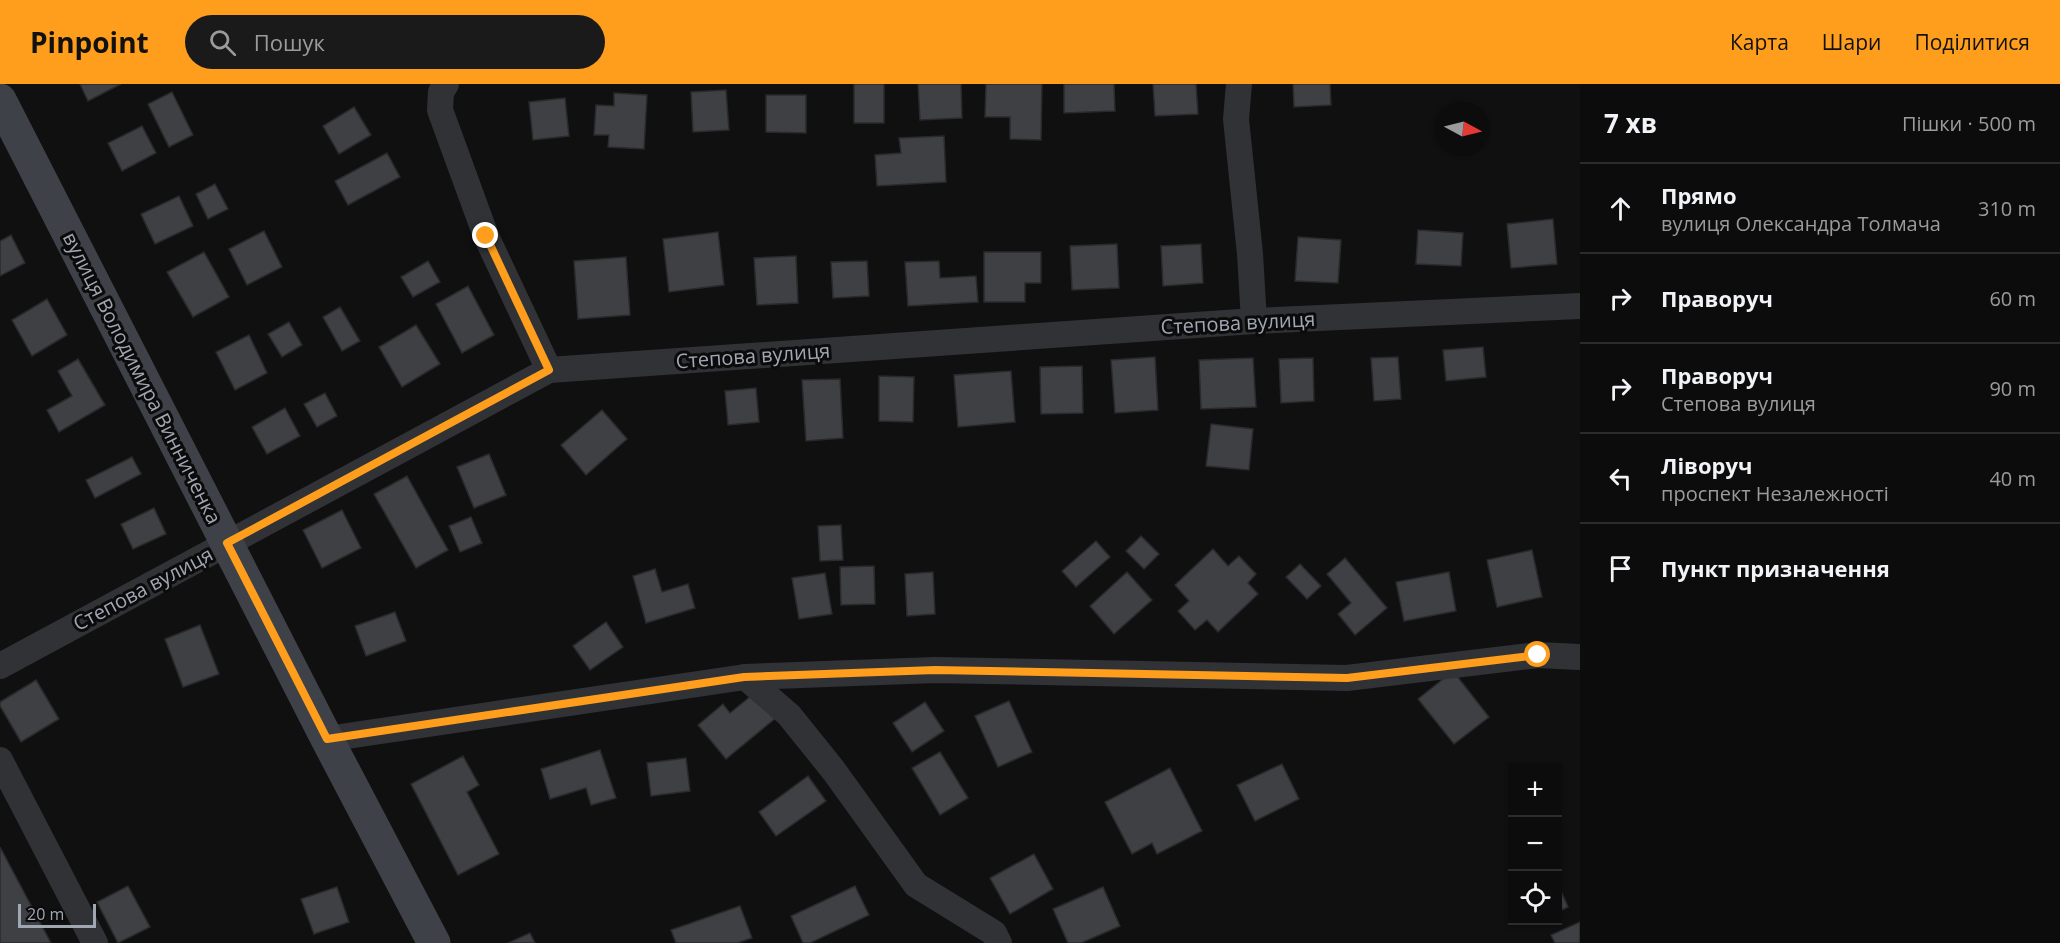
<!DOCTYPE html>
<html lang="uk">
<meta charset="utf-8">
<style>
:root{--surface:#0c0c0d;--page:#1a1a1b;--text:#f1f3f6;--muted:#9a9b9d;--line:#2c2c2e;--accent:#fe9e1c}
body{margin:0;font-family:"Open Sans",sans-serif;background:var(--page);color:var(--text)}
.controls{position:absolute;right:18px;bottom:18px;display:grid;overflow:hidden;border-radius:0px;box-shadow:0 2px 4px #0004}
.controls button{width:54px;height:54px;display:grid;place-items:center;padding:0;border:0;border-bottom:2px solid var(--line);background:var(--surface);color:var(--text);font:30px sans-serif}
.compass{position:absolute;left:1436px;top:18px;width:54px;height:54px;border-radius:50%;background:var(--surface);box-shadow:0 2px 4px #0004;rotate:97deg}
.scale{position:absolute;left:18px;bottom:15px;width:78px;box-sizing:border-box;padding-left:6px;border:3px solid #a0a7b3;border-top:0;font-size:16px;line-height:21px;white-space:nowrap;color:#a0a7b3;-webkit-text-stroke:4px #0b0b0c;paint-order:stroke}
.stop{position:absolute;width:18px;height:18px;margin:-14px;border:4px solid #fe9e1c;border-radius:50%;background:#fff}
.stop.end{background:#fe9e1c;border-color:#fff;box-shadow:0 2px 6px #0008}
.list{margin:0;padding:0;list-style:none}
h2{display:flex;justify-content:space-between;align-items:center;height:78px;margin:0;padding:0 24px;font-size:26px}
h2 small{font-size:20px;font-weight:400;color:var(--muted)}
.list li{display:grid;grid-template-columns:39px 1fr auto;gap:18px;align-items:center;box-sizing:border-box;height:90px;padding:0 24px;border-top:2px solid var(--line)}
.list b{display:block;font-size:22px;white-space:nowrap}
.list p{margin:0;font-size:20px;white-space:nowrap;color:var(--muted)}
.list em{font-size:20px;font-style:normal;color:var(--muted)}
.icon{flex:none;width:33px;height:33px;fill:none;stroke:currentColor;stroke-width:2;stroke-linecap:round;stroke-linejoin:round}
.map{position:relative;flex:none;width:1580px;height:859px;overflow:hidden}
header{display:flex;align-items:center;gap:36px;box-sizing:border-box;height:84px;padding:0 30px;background:var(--accent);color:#111}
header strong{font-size:28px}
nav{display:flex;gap:33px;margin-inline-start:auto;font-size:21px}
.search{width:420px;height:54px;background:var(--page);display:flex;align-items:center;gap:15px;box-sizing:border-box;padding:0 21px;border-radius:33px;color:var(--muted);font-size:22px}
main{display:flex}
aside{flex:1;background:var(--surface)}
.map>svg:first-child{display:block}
.building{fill:#3e4044;stroke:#2a2a2d;stroke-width:1.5}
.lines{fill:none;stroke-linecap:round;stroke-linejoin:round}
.street{stroke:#313236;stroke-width:26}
.secondary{stroke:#3e4147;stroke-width:33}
.route{stroke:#fe9e1c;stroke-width:8}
.labels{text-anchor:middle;stroke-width:6;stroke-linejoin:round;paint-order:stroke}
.street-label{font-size:20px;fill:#a0a7b3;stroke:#0b0b0c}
</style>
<header>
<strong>Pinpoint</strong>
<div class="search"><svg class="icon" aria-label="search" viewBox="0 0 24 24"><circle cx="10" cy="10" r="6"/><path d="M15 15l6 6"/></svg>Пошук</div>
<nav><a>Карта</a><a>Шари</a><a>Поділитися</a></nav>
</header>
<main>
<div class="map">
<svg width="1580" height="859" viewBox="0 0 1580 859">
<rect width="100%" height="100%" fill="#101011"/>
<g class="building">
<polygon points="80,0 121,0 88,17"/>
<rect x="854" y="0" width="30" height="39"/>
<polygon points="918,0 961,0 962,34 920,36"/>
<polygon points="986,0 1042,0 1041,56 1010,55 1010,33 985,33"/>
<polygon points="1064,0 1114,0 1115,27 1064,29"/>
<polygon points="1153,0 1196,0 1198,30 1155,32"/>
<polygon points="1293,0 1330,0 1331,21 1294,23"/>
<polygon points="726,6 729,46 693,48 691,8"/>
<polygon points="172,8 193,51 169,63 148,20"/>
<polygon points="614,9 647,11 644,65 608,63 609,51 594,51 596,21 614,22"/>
<polygon points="766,11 806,11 806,49 766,48"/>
<polygon points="565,14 569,52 533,56 529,18"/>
<polygon points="354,23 371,51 339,70 323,42"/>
<polygon points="142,42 156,69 122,87 108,59"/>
<polygon points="944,52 946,98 877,102 875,71 901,69 899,54"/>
<polygon points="387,69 400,93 348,121 335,97"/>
<polygon points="215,100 228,125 208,135 196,110"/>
<polygon points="179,112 193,142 155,160 141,130"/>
<polygon points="1553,135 1557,180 1511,184 1507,140"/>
<polygon points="1418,146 1463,149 1461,182 1416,180"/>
<polygon points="264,147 282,183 247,201 229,165"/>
<polygon points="718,148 724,201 669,208 663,155"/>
<polygon points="11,151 25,179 0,192 0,157"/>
<polygon points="1298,153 1341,156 1338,199 1295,197"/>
<polygon points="1117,160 1119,204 1072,206 1070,162"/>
<polygon points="1201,160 1203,199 1163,202 1161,162"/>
<polygon points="204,168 229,213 193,233 167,188"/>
<polygon points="984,168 1041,168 1041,199 1025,199 1025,218 984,218"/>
<polygon points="796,172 798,219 757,221 754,174"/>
<polygon points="626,173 630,231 578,235 574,177"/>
<polygon points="428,177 440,198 413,213 401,193"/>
<polygon points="867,177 869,212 833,214 831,178"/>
<polygon points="939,177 940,194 976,192 978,218 908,222 905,178"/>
<polygon points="468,202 494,251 462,269 436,220"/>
<polygon points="47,215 67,251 32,272 12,236"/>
<polygon points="340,223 360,257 342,267 323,233"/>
<polygon points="289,238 302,261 282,273 268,250"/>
<polygon points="416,241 440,280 402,303 379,263"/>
<polygon points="249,251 267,289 235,306 216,268"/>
<polygon points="1483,263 1486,293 1446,297 1443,266"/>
<polygon points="1155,273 1158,326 1115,329 1111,276"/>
<polygon points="1398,273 1401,315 1374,317 1371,274"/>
<polygon points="1253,274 1256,323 1201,325 1199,276"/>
<polygon points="1313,274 1314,317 1281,319 1279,275"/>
<polygon points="78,275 105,321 59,348 47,326 72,312 58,287"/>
<polygon points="1082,282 1083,329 1041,330 1040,283"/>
<polygon points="1011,287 1015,338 958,343 954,291"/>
<polygon points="879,292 914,293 913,338 879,337"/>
<polygon points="840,295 843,354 806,357 802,296"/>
<polygon points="756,304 759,338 728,341 725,307"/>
<polygon points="325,309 337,332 317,343 304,320"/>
<polygon points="285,324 300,352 267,370 252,343"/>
<polygon points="602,326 627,355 586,391 561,361"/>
<polygon points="1211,340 1253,345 1249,386 1206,382"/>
<polygon points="489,370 506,411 474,424 457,383"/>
<polygon points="132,373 141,390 95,414 86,396"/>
<polygon points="407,392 448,466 416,484 374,410"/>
<polygon points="154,424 166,450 133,465 121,440"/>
<polygon points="342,426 361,464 322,484 303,446"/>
<polygon points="471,433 482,459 460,468 449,442"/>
<polygon points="841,441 843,476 820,477 818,442"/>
<polygon points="1141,452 1159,470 1144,485 1126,467"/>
<polygon points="1096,457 1110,473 1076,503 1062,487"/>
<polygon points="1213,465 1228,482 1239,472 1256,490 1248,499 1258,510 1218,548 1207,536 1195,546 1178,527 1189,517 1175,501"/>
<polygon points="1532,466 1542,513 1497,523 1487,476"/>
<polygon points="1345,474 1387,524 1355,551 1338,530 1351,519 1327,490"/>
<polygon points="1300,480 1321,502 1307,515 1286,493"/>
<polygon points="874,482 875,520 841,521 840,483"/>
<polygon points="655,485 662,508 688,500 695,524 646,539 633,492"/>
<polygon points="933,488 935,530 907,532 905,490"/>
<polygon points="1127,488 1152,516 1114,550 1090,522"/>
<polygon points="1449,488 1456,527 1404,537 1396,498"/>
<polygon points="825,489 832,530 799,535 792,494"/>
<polygon points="395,528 406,557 366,572 355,542"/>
<polygon points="606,538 623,563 590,586 573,562"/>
<polygon points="200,541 219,590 183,603 165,555"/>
<polygon points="1453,587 1489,633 1454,660 1418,615"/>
<polygon points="36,596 59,635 21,658 0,622 0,618"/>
<polygon points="757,607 777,633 726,675 698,641 723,620 730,629"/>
<polygon points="1009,617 1032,668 998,683 975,632"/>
<polygon points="925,618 944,647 912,668 893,639"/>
<polygon points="600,666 616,714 591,721 586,704 550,715 541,685"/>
<polygon points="940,668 968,714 940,731 912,684"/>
<polygon points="463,672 479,701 467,708 499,770 458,791 411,700"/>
<polygon points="686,674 690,707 651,712 647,679"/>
<polygon points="1282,680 1299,715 1255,737 1237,701"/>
<polygon points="1170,684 1202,747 1157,770 1152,759 1132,770 1105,718"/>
<polygon points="808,692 826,717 776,752 759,728"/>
<polygon points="0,763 51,859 0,859"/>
<polygon points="1034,770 1053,805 1010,830 990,794"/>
<polygon points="1558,800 1568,823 1558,828"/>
<polygon points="128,802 150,843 118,859 97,818"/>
<polygon points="855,802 869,831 810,859 803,859 791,832"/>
<polygon points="337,803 349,838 314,850 301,815"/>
<polygon points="1103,803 1120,842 1081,859 1068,859 1053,825"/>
<polygon points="740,822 752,854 737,859 676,859 671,846"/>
<polygon points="1580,838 1580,859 1555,859 1551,851"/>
<polygon points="530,849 535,859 508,859"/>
</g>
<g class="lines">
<g class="street">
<polyline points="446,0 441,8 440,26 486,152 549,286"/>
<polyline points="1239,0 1236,35 1250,170 1254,237"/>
<polyline points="0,582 549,286 1254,237 1580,222"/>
<polyline points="745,593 789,631 834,687 916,801 994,849 999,859"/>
<polyline points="327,655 745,593 935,586 1347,594 1538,571 1580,573"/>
<polyline points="0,676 95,859"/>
</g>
<polyline class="secondary" points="0,16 327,655 434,859"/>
</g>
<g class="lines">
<polyline class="route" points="486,152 549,286 227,459 327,655 744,593 935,586 1347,594 1538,571"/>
</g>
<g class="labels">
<g class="street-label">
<text transform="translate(1238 239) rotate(-3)" y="7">Степова вулиця</text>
<text transform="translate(753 272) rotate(-4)" y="7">Степова вулиця</text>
<text transform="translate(142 294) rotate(63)" y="7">вулиця Володимира Винниченка</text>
<text transform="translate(143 505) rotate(-28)" y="7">Степова вулиця</text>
</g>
</g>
</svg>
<div class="controls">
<button>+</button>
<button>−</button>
<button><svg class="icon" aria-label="locate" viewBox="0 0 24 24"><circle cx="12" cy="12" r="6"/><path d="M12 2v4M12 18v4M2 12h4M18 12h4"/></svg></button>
</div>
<svg class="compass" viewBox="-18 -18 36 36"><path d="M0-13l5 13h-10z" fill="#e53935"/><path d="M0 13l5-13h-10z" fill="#9a9b9d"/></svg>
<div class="scale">20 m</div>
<div class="stop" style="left:1538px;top:571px"></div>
<div class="stop end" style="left:486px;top:152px"></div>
</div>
<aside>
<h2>7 хв<small>Пішки · 500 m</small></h2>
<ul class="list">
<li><svg class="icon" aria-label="ahead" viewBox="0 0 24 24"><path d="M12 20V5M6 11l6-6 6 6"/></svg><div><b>Прямо</b><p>вулиця Олександра Толмача</p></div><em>310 m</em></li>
<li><svg class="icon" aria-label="right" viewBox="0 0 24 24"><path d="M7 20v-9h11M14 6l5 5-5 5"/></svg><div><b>Праворуч</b></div><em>60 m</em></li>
<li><svg class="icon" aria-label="right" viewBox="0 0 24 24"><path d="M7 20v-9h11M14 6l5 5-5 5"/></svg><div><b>Праворуч</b><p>Степова вулиця</p></div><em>90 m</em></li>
<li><svg class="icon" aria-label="left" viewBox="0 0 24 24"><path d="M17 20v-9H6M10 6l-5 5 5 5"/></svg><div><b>Ліворуч</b><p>проспект Незалежності</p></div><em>40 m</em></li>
<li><svg class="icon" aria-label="arrive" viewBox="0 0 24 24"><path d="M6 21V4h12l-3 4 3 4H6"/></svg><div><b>Пункт призначення</b></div></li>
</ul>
</aside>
</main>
